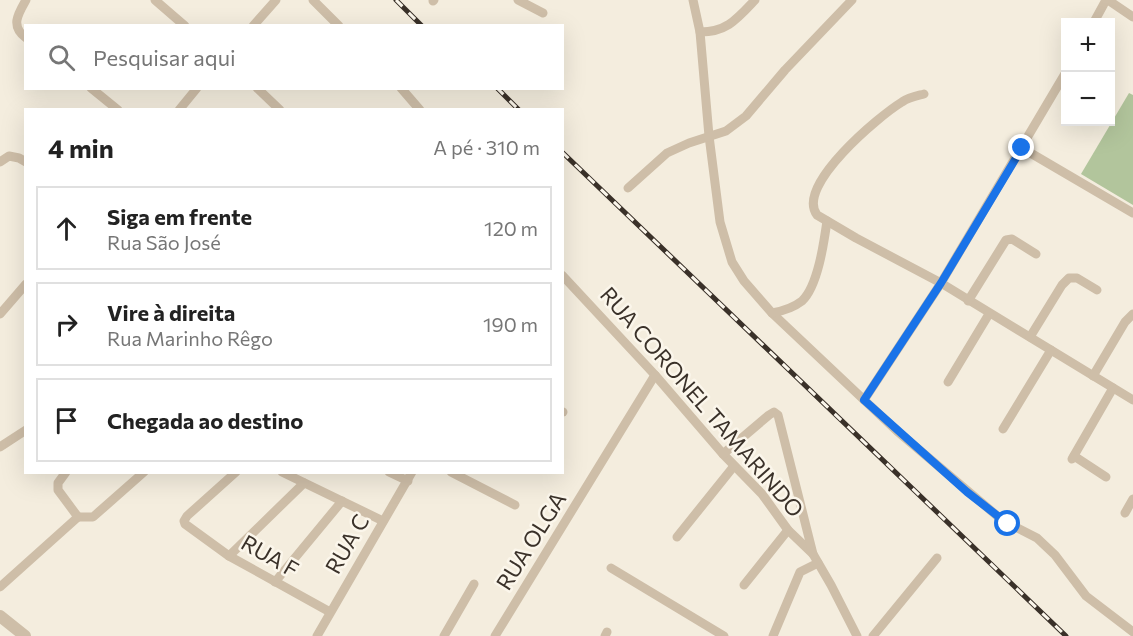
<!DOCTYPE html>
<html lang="pt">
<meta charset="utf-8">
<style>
:root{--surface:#fff;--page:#f2f2f2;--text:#222;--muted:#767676;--line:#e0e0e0}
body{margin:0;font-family:Commissioner,sans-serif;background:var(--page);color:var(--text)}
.controls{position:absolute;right:18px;top:18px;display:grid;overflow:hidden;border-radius:0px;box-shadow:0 6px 24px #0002}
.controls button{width:54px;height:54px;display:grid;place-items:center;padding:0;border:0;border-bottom:2px solid var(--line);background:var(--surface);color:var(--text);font:30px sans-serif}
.stop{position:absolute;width:18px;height:18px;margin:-14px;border:4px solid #1a73e8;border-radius:50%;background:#fff}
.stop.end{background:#1a73e8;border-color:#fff;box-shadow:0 2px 6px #0008}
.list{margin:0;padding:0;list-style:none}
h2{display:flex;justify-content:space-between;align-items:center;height:78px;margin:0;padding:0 24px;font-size:26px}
h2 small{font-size:20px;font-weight:400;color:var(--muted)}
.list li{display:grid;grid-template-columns:39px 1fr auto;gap:18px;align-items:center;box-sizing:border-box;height:84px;margin:0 12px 12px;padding:0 12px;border:2px solid var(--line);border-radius:0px}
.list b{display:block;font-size:22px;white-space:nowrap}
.list p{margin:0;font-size:20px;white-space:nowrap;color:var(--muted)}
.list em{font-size:20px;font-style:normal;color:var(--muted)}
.icon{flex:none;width:33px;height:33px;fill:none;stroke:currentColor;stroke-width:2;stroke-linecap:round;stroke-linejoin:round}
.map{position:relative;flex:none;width:1133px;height:636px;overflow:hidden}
.search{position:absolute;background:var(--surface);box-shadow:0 6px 24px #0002;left:24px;top:24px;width:540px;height:66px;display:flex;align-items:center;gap:15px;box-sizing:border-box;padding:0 21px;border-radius:0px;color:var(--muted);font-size:22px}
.panel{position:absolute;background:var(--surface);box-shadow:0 6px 24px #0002;left:24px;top:108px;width:540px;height:366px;border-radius:0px}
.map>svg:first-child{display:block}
.green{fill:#b2c59c}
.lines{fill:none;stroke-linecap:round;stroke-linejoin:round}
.minor{stroke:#cebea8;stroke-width:9}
.tertiary{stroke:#cebea8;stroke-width:12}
.rail-casing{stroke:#3a3129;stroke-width:5}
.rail{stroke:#fbf6eb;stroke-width:3;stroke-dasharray:9;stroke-linecap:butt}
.route{stroke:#1a73e8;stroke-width:8}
.labels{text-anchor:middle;stroke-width:5;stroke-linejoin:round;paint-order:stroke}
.street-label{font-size:22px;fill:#3a3129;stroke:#fbf6eb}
</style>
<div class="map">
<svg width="1133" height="636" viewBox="0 0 1133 636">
<rect width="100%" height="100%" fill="#f4edde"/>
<polygon class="green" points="1129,93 1133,95 1133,205 1081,174"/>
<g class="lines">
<g class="minor">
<polyline points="155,0 185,26"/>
<polyline points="313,0 339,26"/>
<polyline points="518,0 543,13"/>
<polyline points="693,0 700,32 709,136 720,222 732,262 744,281 772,313 897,431 1002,520 1037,538 1055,555 1086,596 1133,632"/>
<polyline points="1108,0 1133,17"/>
<polyline points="433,1 434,0"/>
<polyline points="1094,22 1106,0"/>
<polyline points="253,26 276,0"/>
<path d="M700,32C727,32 737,19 755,0"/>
<path d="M26,38C10,26 18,14 26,0"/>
<polyline points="91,88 118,110"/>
<polyline points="257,88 280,110"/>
<polyline points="401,88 420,110"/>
<path d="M924,94C916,96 909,97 902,102C879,116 795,186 817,215L856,238L941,283L1133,400"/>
<polyline points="179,110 197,88"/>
<polyline points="1022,148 1133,213"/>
<polyline points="0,162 9,156 19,158 26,162"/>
<polyline points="628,188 667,153 689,143 726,131 746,116 785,70 852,0"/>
<polyline points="562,275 655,375 723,454 762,494 788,530 813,554"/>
<polyline points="968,301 1006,240 1012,239 1036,254"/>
<path d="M772,313C783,311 793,308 802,301C818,286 824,242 827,221"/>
<polyline points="0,314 26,284"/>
<polyline points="1030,337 1062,285 1069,278 1077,278 1097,290"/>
<polyline points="1093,376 1125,322 1133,314"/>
<polyline points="948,382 989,314"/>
<polyline points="864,400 941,283 1066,72"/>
<polyline points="562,412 563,412"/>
<polyline points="1003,429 1051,350"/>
<polyline points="0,447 26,430"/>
<polyline points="723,454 769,415 774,412 778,415 813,554 831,585 857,636"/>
<polyline points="1074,456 1106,477"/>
<polyline points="1072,459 1113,388"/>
<polyline points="236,472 187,516 184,521 185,524 229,556 330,612"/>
<polyline points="282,472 383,521"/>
<polyline points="389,472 408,481"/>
<polyline points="451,472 515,505"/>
<polyline points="1125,513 1133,499"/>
<polyline points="78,517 93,517 144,472"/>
<polyline points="677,537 734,466"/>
<polyline points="229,556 304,483"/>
<polyline points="611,568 724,636"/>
<polyline points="275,582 342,501"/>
<polyline points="744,585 788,530"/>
<polyline points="0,587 78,517 58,490 58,483 66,472"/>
<polyline points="317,636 412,472"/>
<polyline points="444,636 474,584"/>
<polyline points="495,636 655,375"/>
<polyline points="605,636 607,632"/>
<polyline points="773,636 800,572 818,563"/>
<polyline points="873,636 937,558"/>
</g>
<polyline class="tertiary" points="0,616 25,636"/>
<g class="rail-casing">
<g id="rail">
<polyline points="396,0 422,26"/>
<polyline points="497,88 519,110"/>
<polyline points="562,152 1066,636"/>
</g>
</g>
<use href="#rail" class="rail"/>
</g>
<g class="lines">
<polyline class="route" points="1008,524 967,492 864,400 941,283 1022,148"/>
</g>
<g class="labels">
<g class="street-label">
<text transform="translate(702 402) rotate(49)" y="8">RUA CORONEL TAMARINDO</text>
<text transform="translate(531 541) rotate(-58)" y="8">RUA OLGA</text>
<text transform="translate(347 544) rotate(-60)" y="8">RUA C</text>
<text transform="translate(270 556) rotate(30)" y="8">RUA F</text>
</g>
</g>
</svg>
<div class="controls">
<button>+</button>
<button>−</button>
</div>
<div class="stop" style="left:1008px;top:524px"></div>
<div class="stop end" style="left:1022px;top:148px"></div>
<div class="search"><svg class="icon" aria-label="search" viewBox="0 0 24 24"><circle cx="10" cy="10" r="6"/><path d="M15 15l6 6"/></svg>Pesquisar aqui</div>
<section class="panel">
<h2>4 min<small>A pé · 310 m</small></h2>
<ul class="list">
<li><svg class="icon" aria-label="ahead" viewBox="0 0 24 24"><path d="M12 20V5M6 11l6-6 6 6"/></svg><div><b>Siga em frente</b><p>Rua São José</p></div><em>120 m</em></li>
<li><svg class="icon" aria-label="right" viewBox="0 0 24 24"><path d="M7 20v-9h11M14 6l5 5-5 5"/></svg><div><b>Vire à direita</b><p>Rua Marinho Rêgo</p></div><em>190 m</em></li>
<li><svg class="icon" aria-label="arrive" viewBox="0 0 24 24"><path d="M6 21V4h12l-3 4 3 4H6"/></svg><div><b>Chegada ao destino</b></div></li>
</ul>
</section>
</div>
